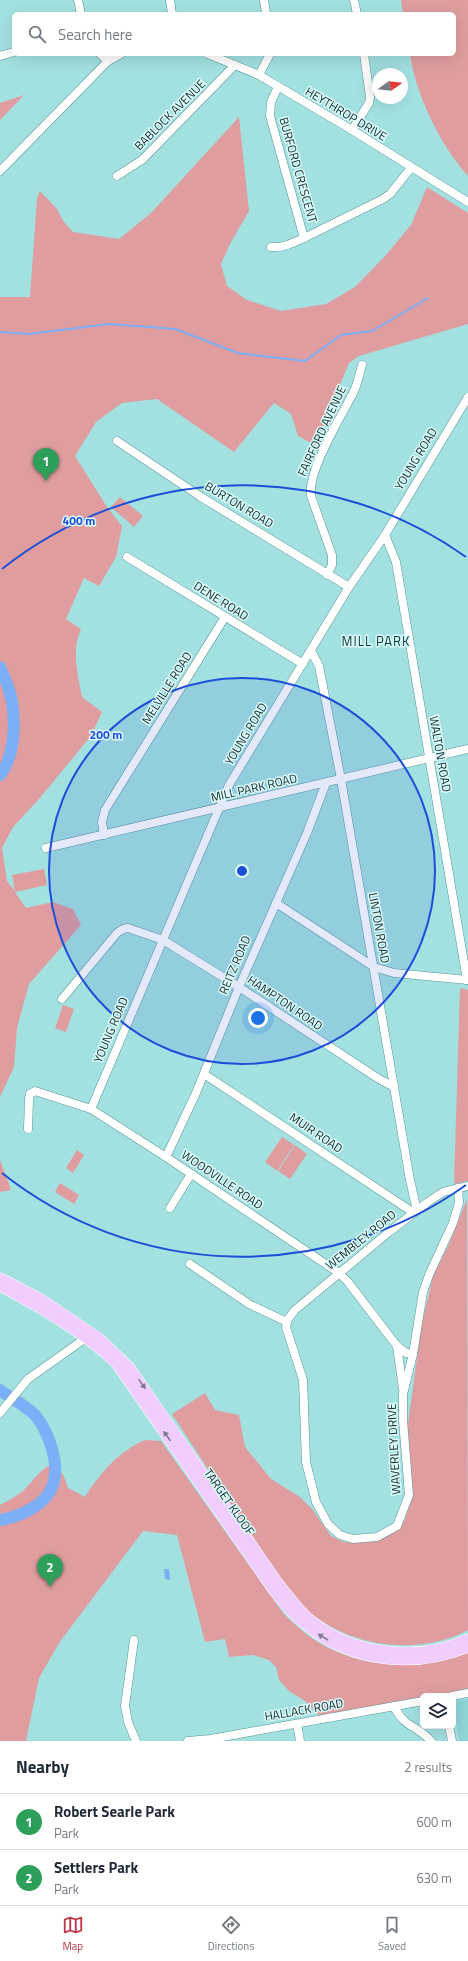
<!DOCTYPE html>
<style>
:root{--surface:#fff;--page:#f2f2f3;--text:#1f2937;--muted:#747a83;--line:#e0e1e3;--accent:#c3334a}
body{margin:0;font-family:"Titillium Web",sans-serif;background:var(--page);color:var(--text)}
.controls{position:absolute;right:12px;bottom:12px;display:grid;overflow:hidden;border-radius:6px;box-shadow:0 4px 16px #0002}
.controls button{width:36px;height:36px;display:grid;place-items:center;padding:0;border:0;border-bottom:1px solid var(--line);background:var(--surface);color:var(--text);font:20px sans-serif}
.compass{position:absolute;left:372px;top:68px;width:36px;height:36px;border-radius:50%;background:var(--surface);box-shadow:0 4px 16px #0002;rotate:76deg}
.you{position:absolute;left:258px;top:1018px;width:14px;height:14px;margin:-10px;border:3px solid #fff;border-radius:50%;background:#1a73e8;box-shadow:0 0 0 6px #1a73e833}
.badge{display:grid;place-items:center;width:26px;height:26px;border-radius:50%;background:var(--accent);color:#fff;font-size:13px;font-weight:700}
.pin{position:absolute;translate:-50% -33px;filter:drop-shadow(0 1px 2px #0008)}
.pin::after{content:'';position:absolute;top:21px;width:14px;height:12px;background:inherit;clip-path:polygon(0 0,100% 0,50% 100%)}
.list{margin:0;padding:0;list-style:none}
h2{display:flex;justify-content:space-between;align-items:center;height:52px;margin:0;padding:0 16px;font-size:17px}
h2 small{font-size:13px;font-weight:400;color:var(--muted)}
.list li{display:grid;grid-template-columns:26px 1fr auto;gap:12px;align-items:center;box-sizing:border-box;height:56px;padding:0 16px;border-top:1px solid var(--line)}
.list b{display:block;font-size:15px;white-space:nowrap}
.list p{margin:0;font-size:13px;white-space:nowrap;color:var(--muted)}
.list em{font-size:13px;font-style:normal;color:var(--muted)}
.icon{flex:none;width:22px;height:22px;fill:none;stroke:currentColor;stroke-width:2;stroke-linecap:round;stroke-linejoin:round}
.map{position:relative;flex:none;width:468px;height:1741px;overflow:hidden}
.search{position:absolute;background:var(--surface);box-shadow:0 4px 16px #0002;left:12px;right:12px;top:12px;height:44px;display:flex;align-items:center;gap:10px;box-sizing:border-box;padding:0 14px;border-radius:6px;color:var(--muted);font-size:15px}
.sheet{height:164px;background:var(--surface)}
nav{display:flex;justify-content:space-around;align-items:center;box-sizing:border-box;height:56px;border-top:1px solid var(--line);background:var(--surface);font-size:11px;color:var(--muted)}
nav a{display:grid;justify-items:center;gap:2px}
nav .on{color:var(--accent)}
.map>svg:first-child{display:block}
.built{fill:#8dd5d6}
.green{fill:#df9d9f}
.water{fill:#7caff5}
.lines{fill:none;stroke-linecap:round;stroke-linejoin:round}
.stream{stroke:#7caff5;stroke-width:2}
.river{stroke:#7caff5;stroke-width:12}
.minor-casing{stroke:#599596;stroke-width:9}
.major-casing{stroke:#fff;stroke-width:11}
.minor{stroke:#fff;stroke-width:8}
.major{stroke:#f0cdfd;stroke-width:10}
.oneway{fill:#7f7a92}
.ring{fill:none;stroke:#1d4ed8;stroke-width:2}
.labels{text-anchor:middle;stroke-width:3;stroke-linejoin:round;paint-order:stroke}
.street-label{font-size:12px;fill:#0e2728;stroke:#ddfcfc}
.neighbourhood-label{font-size:13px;letter-spacing:1px;fill:#013536;stroke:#ddfcfc}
.centre{fill:#1d4ed8;stroke:#ddfcfc;stroke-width:2}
.ring-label{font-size:12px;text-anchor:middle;font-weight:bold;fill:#1d4ed8;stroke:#ddfcfc;stroke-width:3;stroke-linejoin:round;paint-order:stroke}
</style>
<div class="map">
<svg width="468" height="1741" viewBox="0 0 468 1741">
<rect width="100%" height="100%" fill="#a3e1e1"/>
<polygon class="built" points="468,1699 468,1741 459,1741 453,1701"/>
<g class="green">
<path d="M401,0H468V176C441,146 415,94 410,54H454V14H403Z"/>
<polygon points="24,95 0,120 0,103"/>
<path d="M239,117L249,211L231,242L221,264L227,286L247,300L281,311L326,304L355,287L386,255L411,225L427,187L468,213V324L359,356L349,363L315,445L298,436L291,414L274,403L234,452L157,399L122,403L96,422L75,456L107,507L122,526L116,557L99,586L84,578L66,619L81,629C71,650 78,675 82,697L102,712L91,736L39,799L13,827L2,848L7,881L15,891L12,875L44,869L47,885L15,892L26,908L53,902L73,909L81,925L29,984L17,1028L14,1067L0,1097V297H30L37,198L40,191L57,209L64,222L73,232L119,239L151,213Z"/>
<polygon points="120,497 143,516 134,527 111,507"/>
<polygon points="460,988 468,990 468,1181 454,1184"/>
<polygon points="63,1005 74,1009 66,1032 55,1028"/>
<polygon points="282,1137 294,1145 277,1171 265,1162"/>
<polygon points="295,1145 307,1154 290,1179 278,1171"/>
<polygon points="77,1150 84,1155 73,1173 66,1168"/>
<polygon points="0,1160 11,1190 0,1192"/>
<polygon points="60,1183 79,1195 74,1204 55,1192"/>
<path d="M467,1199L468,1630C419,1657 347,1647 306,1609C287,1591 273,1567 259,1546C229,1503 201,1458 172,1414L205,1393L215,1410L239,1415L245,1447L271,1479L300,1497L312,1509L331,1536L344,1542L357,1543L376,1540L400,1528L406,1517L412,1488L407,1431L421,1328L433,1276L449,1244Z"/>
<path d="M145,1440L161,1441L283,1613C294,1624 305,1634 318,1642C363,1669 420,1672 468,1652V1693L452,1696H423V1701L322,1719L305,1701L289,1691L279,1680L276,1667L269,1660L253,1655L229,1657L225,1639L205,1642L177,1535L143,1531L59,1643L39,1678L26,1741H0V1505C8,1501 17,1496 24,1490C42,1472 55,1446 68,1488L85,1497C101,1472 118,1452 145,1440Z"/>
</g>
<polygon class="water" points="164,1569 169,1569 170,1580 165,1579"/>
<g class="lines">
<polyline class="stream" points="0,332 29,334 109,324 175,329 238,353 305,361 341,335 372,331 428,298"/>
<g class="river">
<path d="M0,667C2,673 5,678 7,684C17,710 17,753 0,775"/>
<path d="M0,1390C11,1398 26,1406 35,1415C49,1432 61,1466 52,1487C45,1506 18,1517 0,1520"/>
</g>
<g class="minor-casing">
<g id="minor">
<polyline points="78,0 81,14"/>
<polyline points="170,0 172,14"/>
<polyline points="264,0 266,14"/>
<polyline points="354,0 357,14"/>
<polyline points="100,54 108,61"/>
<polyline points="208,54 259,75 352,130 468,202"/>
<polyline points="0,56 14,52"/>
<polyline points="259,75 270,54"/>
<polyline points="278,87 271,102 270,116 304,238 383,199 390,194 411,168"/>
<polyline points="352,130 369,103 370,97 364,54"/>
<polyline points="0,171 108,61 121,54"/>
<polyline points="117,176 142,160 235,65"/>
<path d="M271,247C283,248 293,243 304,238"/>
<polyline points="117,441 201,497 349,587"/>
<polyline points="385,535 396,562 467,980"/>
<polyline points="127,557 303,664"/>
<path d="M327,575L332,565V555L311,496C307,470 343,414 355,389C358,381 360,373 362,365"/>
<polyline points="311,651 319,666 341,779 410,1180 417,1211"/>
<polyline points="104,835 102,822 105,810 225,617"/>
<polyline points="46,848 468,749"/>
<polyline points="276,903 374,967 394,973 468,980"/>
<polyline points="62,999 117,933 123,929 128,928 163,940 239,987 379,1079 394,1087"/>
<polyline points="204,1074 414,1213"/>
<polyline points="91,1109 229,785 349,587 385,535 468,397"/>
<polyline points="28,1129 29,1099 30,1094 35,1091 91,1109 166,1157 339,1273 348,1282 397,1346 406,1353 413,1354"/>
<polyline points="166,1157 196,1093 239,987 307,833 326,783"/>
<polyline points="458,1188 459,1203 453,1223 429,1275 423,1292 413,1354 403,1394 403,1420 409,1495 397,1526 377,1537 353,1539 340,1535 328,1524 316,1502 306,1462 303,1380 286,1327 288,1319 295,1310 389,1232 428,1202 443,1192 468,1186"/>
<polyline points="170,1208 191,1174"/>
<polyline points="190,1264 249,1304 287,1322"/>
<polyline points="397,1346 403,1389"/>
<polyline points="0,1413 28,1379 90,1335"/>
<polyline points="134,1640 125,1706 128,1722 136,1741"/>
<polyline points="452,1696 468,1693"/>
<path d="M394,1706C404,1728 417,1725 431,1741"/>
<polyline points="297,1724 300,1741"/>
<polyline points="449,1726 452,1741"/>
<polyline points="188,1741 211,1739 423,1701"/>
</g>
</g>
<g class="major-casing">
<g id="major">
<path d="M0,1278L41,1299L100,1339L130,1368L278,1583C288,1595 297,1608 308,1618C352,1655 417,1662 468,1639"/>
<path d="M0,1286C41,1308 82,1331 116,1363L272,1588C283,1602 293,1616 307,1626C352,1663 415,1669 468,1647"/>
</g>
</g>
<use href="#minor" class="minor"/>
<use href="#major" class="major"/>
</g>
<defs><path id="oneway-solid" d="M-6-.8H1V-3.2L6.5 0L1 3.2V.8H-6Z"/></defs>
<g class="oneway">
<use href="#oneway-solid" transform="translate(142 1384) rotate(54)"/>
<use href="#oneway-solid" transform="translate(167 1436) rotate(-125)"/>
<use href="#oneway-solid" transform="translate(323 1637) rotate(-149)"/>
</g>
<circle cx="242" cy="871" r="193" fill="#1d4ed8" fill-opacity=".12"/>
<g class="ring">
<circle cx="242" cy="871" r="193"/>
<path d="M466 1185A386 386 0 0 1 2 1173M2 569A386 386 0 0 1 466 557"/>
</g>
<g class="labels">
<g class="street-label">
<text transform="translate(346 114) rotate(31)" y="4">HEYTHROP DRIVE</text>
<text transform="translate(170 115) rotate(-45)" y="4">BABLOCK AVENUE</text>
<text transform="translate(298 170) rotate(74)" y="4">BURFORD CRESCENT</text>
<text transform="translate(322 431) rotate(-65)" y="4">FAIRFORD AVENUE</text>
<text transform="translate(416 459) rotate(-59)" y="4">YOUNG ROAD</text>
<text transform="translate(239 505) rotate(31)" y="4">BURTON ROAD</text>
<text transform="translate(221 601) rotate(32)" y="4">DENE ROAD</text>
<text transform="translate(167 688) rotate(-58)" y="4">MELVILLE ROAD</text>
<text transform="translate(246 734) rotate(-59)" y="4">YOUNG ROAD</text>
<text transform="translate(440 754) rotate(80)" y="4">WALTON ROAD</text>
<text transform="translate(254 788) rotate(-13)" y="4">MILL PARK ROAD</text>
<text transform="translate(379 928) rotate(80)" y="4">LINTON ROAD</text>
<text transform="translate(235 965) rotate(-67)" y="4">REITZ ROAD</text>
<text transform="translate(285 1003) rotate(34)" y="4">HAMPTON ROAD</text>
<text transform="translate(111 1030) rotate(-67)" y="4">YOUNG ROAD</text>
<text transform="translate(316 1133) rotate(34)" y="4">MUIR ROAD</text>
<text transform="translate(222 1180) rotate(34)" y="4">WOODVILLE ROAD</text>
<text transform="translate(361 1240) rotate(-39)" y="4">WEMBLEY ROAD</text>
<text transform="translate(394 1449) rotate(-93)" y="4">WAVERLEY DRIVE</text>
<text transform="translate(229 1502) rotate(55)" y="4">TARGET KLOOF</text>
<text transform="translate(304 1710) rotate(-10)" y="4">HALLACK ROAD</text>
</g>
<g class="neighbourhood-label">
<text x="376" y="646">MILL PARK</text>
</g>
</g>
<circle cx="242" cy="871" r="6" class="centre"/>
<g class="ring-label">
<text x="79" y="525">400 m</text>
<text x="106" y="739">200 m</text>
</g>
</svg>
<div class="controls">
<button><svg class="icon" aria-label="layers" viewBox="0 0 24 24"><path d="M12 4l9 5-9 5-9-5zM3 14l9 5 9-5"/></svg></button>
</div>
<svg class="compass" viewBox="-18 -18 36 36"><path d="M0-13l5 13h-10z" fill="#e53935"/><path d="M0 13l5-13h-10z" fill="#747a83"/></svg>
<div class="you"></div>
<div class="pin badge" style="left:46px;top:481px;background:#2e9e5b">1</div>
<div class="pin badge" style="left:50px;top:1587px;background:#2e9e5b">2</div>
<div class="search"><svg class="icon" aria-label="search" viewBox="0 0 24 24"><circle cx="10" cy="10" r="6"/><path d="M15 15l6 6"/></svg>Search here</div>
</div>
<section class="sheet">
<h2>Nearby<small>2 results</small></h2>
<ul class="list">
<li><span class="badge" style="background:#2e9e5b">1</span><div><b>Robert Searle Park</b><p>Park</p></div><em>600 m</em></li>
<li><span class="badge" style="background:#2e9e5b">2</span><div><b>Settlers Park</b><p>Park</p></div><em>630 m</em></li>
</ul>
</section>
<nav>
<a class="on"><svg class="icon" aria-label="map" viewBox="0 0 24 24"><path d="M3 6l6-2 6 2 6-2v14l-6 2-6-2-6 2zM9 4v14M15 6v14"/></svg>Map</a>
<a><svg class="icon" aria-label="directions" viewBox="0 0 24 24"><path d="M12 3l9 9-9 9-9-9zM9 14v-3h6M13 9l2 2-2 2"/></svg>Directions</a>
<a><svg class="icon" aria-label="saved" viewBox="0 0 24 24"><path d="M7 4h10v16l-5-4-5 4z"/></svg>Saved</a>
</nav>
